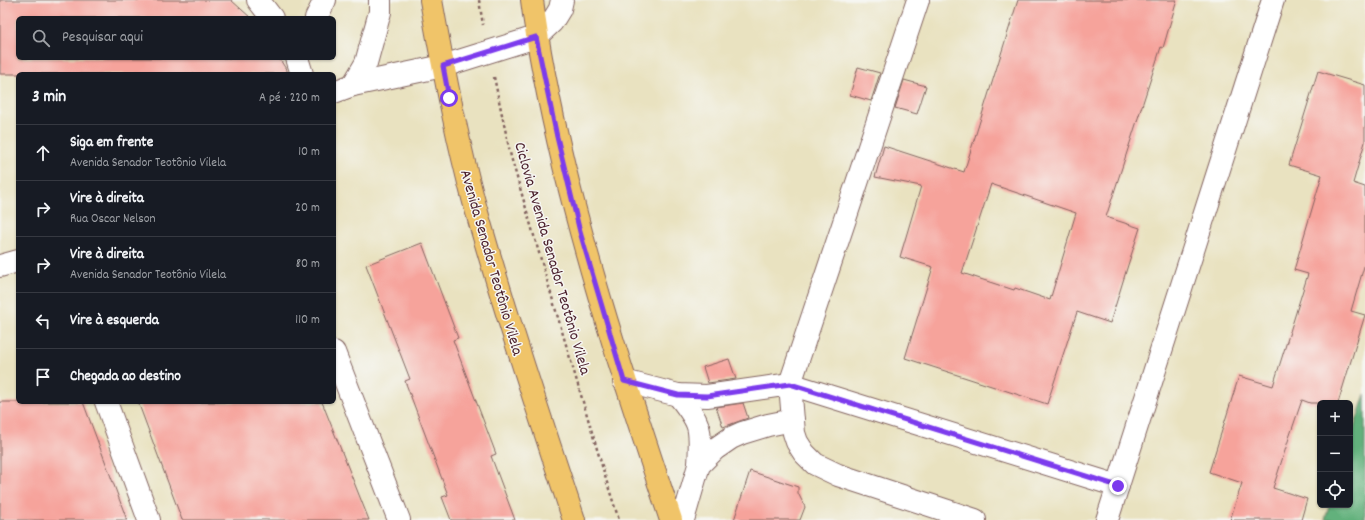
<!DOCTYPE html>
<html lang="pt">
<meta charset="utf-8">
<style>
:root{--surface:#171b24;--page:#20242c;--text:#f1f3f6;--muted:#9ea1a6;--line:#363941}
body{margin:0;font-family:Dekko,sans-serif;background:var(--page);color:var(--text)}
.controls{position:absolute;right:12px;bottom:12px;display:grid;overflow:hidden;border-radius:6px;box-shadow:0 1px 3px #0004}
.controls button{width:36px;height:36px;display:grid;place-items:center;padding:0;border:0;border-bottom:1px solid var(--line);background:var(--surface);color:var(--text);font:20px sans-serif}
.stop{position:absolute;width:12px;height:12px;margin:-9px;border:3px solid #7c3aed;border-radius:50%;background:#fff}
.stop.end{background:#7c3aed;border-color:#fff;box-shadow:0 1px 4px #0008}
.list{margin:0;padding:0;list-style:none}
h2{display:flex;justify-content:space-between;align-items:center;height:52px;margin:0;padding:0 16px;font-size:17px}
h2 small{font-size:13px;font-weight:400;color:var(--muted)}
.list li{display:grid;grid-template-columns:26px 1fr auto;gap:12px;align-items:center;box-sizing:border-box;height:56px;padding:0 16px;border-top:1px solid var(--line)}
.list b{display:block;font-size:15px;white-space:nowrap}
.list p{margin:0;font-size:13px;white-space:nowrap;color:var(--muted)}
.list em{font-size:13px;font-style:normal;color:var(--muted)}
.icon{flex:none;width:22px;height:22px;fill:none;stroke:currentColor;stroke-width:2;stroke-linecap:round;stroke-linejoin:round}
.map{position:relative;flex:none;width:1365px;height:520px;overflow:hidden}
.search{position:absolute;background:var(--surface);box-shadow:0 1px 3px #0004;left:16px;top:16px;width:320px;height:44px;display:flex;align-items:center;gap:10px;box-sizing:border-box;padding:0 14px;border-radius:6px;color:var(--muted);font-size:15px}
.panel{position:absolute;background:var(--surface);box-shadow:0 1px 3px #0004;left:16px;top:72px;width:320px;height:332px;border-radius:6px}
.map>svg:first-child{display:block}
.forest{fill:#62b17c;stroke:#566854}
.building{fill:#f6a39b;fill-rule:evenodd}
.lines{fill:none;stroke-linecap:round;stroke-linejoin:round}
.minor-casing{stroke:#82635f;stroke-width:24}
.major-casing{stroke:#82635f;stroke-width:24}
.path{stroke:#82635f;stroke-width:2.5;stroke-dasharray:3 3;stroke-linecap:butt}
.minor{stroke:#fff;stroke-width:22}
.major{stroke:#f0c469;stroke-width:22}
.route{stroke:#7c3aed;stroke-width:5}
.labels{text-anchor:middle;stroke-width:3;stroke-linejoin:round;paint-order:stroke}
.street-label{font-size:16px;fill:#4a1f2b;stroke:#f6f6f2}
</style>
<div class="map">
<svg width="1365" height="520" viewBox="0 0 1365 520">
<rect width="100%" height="100%" fill="#f6f6f2"/>
<filter id="ink" filterUnits="userSpaceOnUse"><feTurbulence type="fractalNoise" baseFrequency=".025" numOctaves="2"/><feDisplacementMap in="SourceGraphic" scale="8" xChannelSelector="R" yChannelSelector="G"/><feConvolveMatrix kernelMatrix="1 2 1 2 8 2 1 2 1" color-interpolation-filters="sRGB"/></filter>
<filter id="wash" filterUnits="userSpaceOnUse"><feTurbulence type="fractalNoise" baseFrequency=".012" numOctaves="4" result="noise"/><feDisplacementMap in="SourceGraphic" scale="16" xChannelSelector="R" yChannelSelector="G"/><feGaussianBlur stdDeviation="0.9" result="paint"/><feColorMatrix in="noise" values="0 0 0 0 0 0 0 0 0 0 0 0 0 0 0 0 0 1.4 0 .05"/><feComposite in="paint" operator="in"/></filter>
<g filter="url(#wash)">
<rect width="100%" height="100%" fill="#e9e2c0"/>
<polygon class="forest" points="1365,394 1365,520 1325,520 1329,505 1350,505 1350,440"/>
<g id="blocks">
<g class="building">
<polygon points="0,0 231,0 251,18 18,18 18,58 279,58 289,74 0,74"/>
<path d="M1018,0H1177L1163,48L1161,47L1106,217L1140,228L1128,265L1110,323L1077,312L1047,404L905,358L933,267L900,257L921,186L875,177L884,146L964,172ZM991,184L1076,213L1050,300L1015,288L1014,290L962,273Z"/>
<polygon points="858,67 880,73 871,101 850,95"/>
<polygon points="1318,71 1365,85 1365,142 1353,183 1365,187 1365,263 1351,311 1365,315 1338,403 1310,403 1302,400 1290,435 1273,488 1307,499 1301,520 1230,520 1242,483 1209,472 1239,376 1273,386 1308,274 1294,270 1322,175 1289,165"/>
<polygon points="904,80 926,86 917,114 895,108"/>
<polygon points="422,243 458,338 453,340 496,454 491,456 515,520 451,520 442,497 448,495 405,381 410,379 366,265"/>
<polygon points="729,359 736,379 708,383 703,367"/>
<polygon points="0,402 83,402 127,520 0,520"/>
<polygon points="138,402 322,402 369,520 182,520"/>
<polygon points="743,403 748,418 723,427 716,407"/>
<polygon points="750,471 798,487 798,493 805,507 800,520 734,520"/>
</g>
</g>
</g>
<g filter="url(#ink)">
<use href="#blocks" fill-opacity="0" stroke="#82635f" stroke-width="1"/>
<g class="lines">
<g class="minor-casing">
<g id="minor">
<polyline points="258,0 272,18"/>
<polyline points="918,0 790,384 794,433 797,442 804,453 815,464 838,475 975,520"/>
<polyline points="316,18 325,0"/>
<polyline points="297,58 302,74"/>
<polyline points="353,85 366,63 380,12 380,0"/>
<polyline points="334,92 353,85 443,66 536,37 552,22 560,9 562,0"/>
<polyline points="0,266 18,261"/>
<polyline points="334,352 399,520"/>
<polyline points="624,381 678,395 707,396 790,384 1118,486"/>
<path d="M678,395C702,425 701,428 699,465"/>
<polyline points="106,402 149,520"/>
<polyline points="683,520 699,465 715,449 731,438 742,433 768,425 793,420"/>
<polyline points="1107,520 1273,0"/>
</g>
</g>
<g class="major-casing">
<g id="major">
<path d="M431,0C443,68 456,135 474,202C504,309 539,414 574,520"/>
<path d="M532,0C539,56 551,111 564,166C593,286 632,403 671,520"/>
</g>
</g>
<g class="path">
<polyline points="479,0 483,25"/>
<polyline points="494,77 511,157 556,311 608,486 619,520"/>
</g>
<use href="#minor" class="minor"/>
<use href="#major" class="major"/>
</g>
</g>
<g class="lines" filter="url(#ink)">
<polyline class="route" points="449,98 443,66 536,37 557,137 580,232 624,381 678,395 707,396 790,384 1118,486"/>
</g>
<g class="labels">
<g class="street-label">
<text transform="translate(554 258) rotate(74)" y="6">Ciclovia Avenida Senador Teotônio Vilela</text>
<text transform="translate(493 262) rotate(74)" y="6">Avenida Senador Teotônio Vilela</text>
</g>
</g>
</svg>
<div class="controls">
<button>+</button>
<button>−</button>
<button><svg class="icon" aria-label="locate" viewBox="0 0 24 24"><circle cx="12" cy="12" r="6"/><path d="M12 2v4M12 18v4M2 12h4M18 12h4"/></svg></button>
</div>
<div class="stop" style="left:449px;top:98px"></div>
<div class="stop end" style="left:1118px;top:486px"></div>
<div class="search"><svg class="icon" aria-label="search" viewBox="0 0 24 24"><circle cx="10" cy="10" r="6"/><path d="M15 15l6 6"/></svg>Pesquisar aqui</div>
<section class="panel">
<h2>3 min<small>A pé · 220 m</small></h2>
<ul class="list">
<li><svg class="icon" aria-label="ahead" viewBox="0 0 24 24"><path d="M12 20V5M6 11l6-6 6 6"/></svg><div><b>Siga em frente</b><p>Avenida Senador Teotônio Vilela</p></div><em>10 m</em></li>
<li><svg class="icon" aria-label="right" viewBox="0 0 24 24"><path d="M7 20v-9h11M14 6l5 5-5 5"/></svg><div><b>Vire à direita</b><p>Rua Oscar Nelson</p></div><em>20 m</em></li>
<li><svg class="icon" aria-label="right" viewBox="0 0 24 24"><path d="M7 20v-9h11M14 6l5 5-5 5"/></svg><div><b>Vire à direita</b><p>Avenida Senador Teotônio Vilela</p></div><em>80 m</em></li>
<li><svg class="icon" aria-label="left" viewBox="0 0 24 24"><path d="M17 20v-9H6M10 6l-5 5 5 5"/></svg><div><b>Vire à esquerda</b></div><em>110 m</em></li>
<li><svg class="icon" aria-label="arrive" viewBox="0 0 24 24"><path d="M6 21V4h12l-3 4 3 4H6"/></svg><div><b>Chegada ao destino</b></div></li>
</ul>
</section>
</div>
